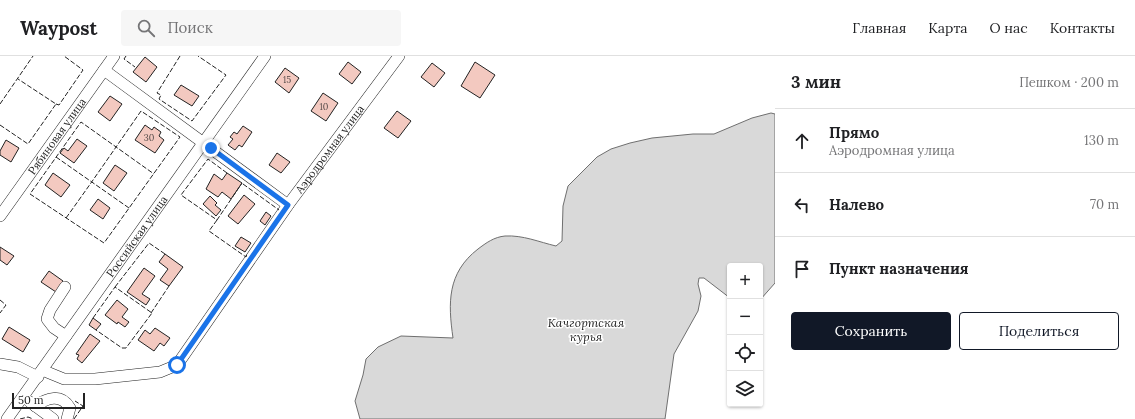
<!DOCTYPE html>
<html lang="ru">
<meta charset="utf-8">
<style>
:root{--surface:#fff;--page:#f6f6f6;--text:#202124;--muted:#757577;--line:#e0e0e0;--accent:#111827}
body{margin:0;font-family:Lora,serif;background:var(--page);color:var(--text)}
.controls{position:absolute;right:12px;bottom:12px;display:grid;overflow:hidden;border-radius:4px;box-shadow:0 1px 3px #0004}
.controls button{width:36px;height:36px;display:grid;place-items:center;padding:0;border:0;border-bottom:1px solid var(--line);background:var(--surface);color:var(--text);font:20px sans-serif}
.scale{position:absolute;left:12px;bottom:10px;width:73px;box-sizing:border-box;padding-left:4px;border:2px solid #222;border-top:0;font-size:11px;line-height:14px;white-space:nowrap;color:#222;-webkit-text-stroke:3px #fff;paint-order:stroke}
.stop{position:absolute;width:12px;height:12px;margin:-9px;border:3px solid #1a73e8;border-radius:50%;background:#fff}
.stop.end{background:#1a73e8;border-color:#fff;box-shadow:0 1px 4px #0008}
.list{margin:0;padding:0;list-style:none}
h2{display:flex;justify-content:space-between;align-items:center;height:52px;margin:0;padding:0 16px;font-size:17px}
h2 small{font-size:13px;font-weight:400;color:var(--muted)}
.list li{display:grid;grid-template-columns:26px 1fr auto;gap:12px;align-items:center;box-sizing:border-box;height:64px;padding:0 16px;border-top:1px solid var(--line)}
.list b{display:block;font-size:15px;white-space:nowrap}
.list p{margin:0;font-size:13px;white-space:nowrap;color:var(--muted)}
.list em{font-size:13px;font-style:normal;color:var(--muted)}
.actions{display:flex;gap:8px;padding:12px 16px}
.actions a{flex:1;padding:9px 0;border:1px solid var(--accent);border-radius:4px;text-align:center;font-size:14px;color:var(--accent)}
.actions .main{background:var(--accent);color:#fff}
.icon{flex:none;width:22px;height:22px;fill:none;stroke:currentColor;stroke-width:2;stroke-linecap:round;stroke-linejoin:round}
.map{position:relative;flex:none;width:775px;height:363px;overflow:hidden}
header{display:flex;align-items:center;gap:24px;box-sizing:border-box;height:56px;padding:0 20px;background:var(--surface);border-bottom:1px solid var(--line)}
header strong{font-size:19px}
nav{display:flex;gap:22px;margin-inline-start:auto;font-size:14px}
.search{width:280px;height:36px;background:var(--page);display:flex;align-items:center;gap:10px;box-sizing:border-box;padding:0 14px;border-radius:4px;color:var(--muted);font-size:15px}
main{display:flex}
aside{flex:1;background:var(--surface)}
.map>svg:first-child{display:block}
.water{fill:#d9d9d9;stroke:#6f6f6f}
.building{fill:#f3c9c0;stroke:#222}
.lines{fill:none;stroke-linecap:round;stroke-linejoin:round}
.minor-casing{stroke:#222;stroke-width:12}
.minor{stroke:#fff;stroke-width:11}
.fence{stroke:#222;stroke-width:1;stroke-dasharray:5 2;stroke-linecap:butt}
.route{stroke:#1a73e8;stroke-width:5}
.labels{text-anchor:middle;stroke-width:3;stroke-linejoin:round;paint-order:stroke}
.number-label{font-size:9px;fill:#564c4a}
.street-label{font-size:11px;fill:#222;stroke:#fff}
.water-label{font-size:12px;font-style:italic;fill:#222;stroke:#fff}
</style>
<header>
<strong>Waypost</strong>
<div class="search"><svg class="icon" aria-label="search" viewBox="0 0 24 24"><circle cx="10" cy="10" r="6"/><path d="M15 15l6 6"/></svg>Поиск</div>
<nav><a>Главная</a><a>Карта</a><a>О нас</a><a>Контакты</a></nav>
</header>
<main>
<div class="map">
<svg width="775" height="363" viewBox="0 0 775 363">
<rect width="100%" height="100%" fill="#fff"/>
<path class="water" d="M771,57L775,58V227L760,244V210H730V242L704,222H699L698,228L701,240L698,255L674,298L665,363H360L355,345L363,319L366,303L378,291L401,280L453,282C448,247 447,217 478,193C486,187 494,181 505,180C523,179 539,186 556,190L562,185L563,150L568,130L597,101L611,93L630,87L652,82L693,78H714L752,62Z"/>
<g class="building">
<polygon points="145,1 157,11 146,26 133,16"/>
<polygon points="348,6 361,16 352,28 339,18"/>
<polygon points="475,6 495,19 480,42 461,30"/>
<polygon points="432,7 445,17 434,31 421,21"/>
<polygon points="285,12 299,22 289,37 275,26"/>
<polygon points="181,29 199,40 192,50 174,39"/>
<polygon points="323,37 338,47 326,65 311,55"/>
<polygon points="110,40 122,48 110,65 98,56"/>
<polygon points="397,55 411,65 398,82 384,72"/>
<polygon points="145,69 152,74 154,71 161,76 159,80 164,84 155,97 135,84"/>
<polygon points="243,70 252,76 242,91 239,89 235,94 228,89 233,83 230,81 234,76 237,78"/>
<polygon points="77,83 87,90 74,107 60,97 64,92 68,95"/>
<polygon points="6,84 19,92 11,106 0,99 0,95"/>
<polygon points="277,97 290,106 281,117 269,109"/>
<polygon points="115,109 127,117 114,135 103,127"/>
<polygon points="53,117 70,129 61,141 45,129"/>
<polygon points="227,117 242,127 231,143 222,136 218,141 206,133 214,118 222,124"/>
<polygon points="244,139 255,148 238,168 228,160"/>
<polygon points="210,140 217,147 215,149 221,154 216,160 203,148"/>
<polygon points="98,143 110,152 103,163 90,154"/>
<polygon points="266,156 271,160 265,169 260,165"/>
<polygon points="241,181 251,187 245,196 235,190"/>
<polygon points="0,191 14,200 7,209 0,204"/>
<polygon points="165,198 183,211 169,230 160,224 168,213 159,206"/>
<polygon points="144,212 155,220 142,238 150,243 146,249 127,236"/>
<polygon points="49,215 63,225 56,236 41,226"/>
<polygon points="117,244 128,253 122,261 129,266 125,271 118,266 117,268 105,259"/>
<polygon points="93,262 101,268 96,274 89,269"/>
<polygon points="9,271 30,284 23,296 2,283"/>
<polygon points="155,272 170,282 164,290 160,287 154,295 138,284 145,274 150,278"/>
<polygon points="90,278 100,285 82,307 77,303 79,299 76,298"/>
</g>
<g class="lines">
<g class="minor-casing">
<g id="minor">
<polyline points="104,14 288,149"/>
<path id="s1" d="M0,160L114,0"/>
<polyline points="65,231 50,254 47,263 54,272 66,280"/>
<polyline points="0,308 18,311 38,321"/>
<path id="s2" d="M42,314L64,323H95L160,316L177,309L288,149L399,0"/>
<polyline points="30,346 53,363"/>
<path d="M35,350C47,342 61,337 70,352L67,363"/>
<path id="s3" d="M7,363L265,0"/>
</g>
</g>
<use href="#minor" class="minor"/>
<g class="fence">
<polyline points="126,0 124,3 135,11"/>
<polyline points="180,0 157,37 161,39 159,43 192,65 226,19 198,0"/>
<polyline points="0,48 33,0"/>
<polyline points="56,48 59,49 83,14 64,0"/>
<polyline points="0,69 28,88 56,48 18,23"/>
<polyline points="56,101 129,152"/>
<polyline points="227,117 208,103 181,139 217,164 242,127"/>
<polyline points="243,128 279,154"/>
<path d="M66,162C92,126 116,91 141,55L180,81L104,187L30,138L81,66L154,118"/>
<polyline points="217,164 209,175 246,201 247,198"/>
<polyline points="115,231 149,187 165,198"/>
<polyline points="0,244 6,249 0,257"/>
<polyline points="151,257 169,230"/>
<polyline points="93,262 115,231 152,257 126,292 122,292 96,274"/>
<polyline points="20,363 28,361 33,363"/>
<polyline points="74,363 83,350 75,345"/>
</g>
</g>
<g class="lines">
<polyline class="route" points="177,309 288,149 211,92"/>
</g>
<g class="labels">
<g class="number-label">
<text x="287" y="27">15</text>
<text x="324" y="54">10</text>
<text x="149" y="85">30</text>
</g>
<g class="street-label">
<text dy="4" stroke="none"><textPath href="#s1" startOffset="98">Рябиновая улица</textPath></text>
<text dy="4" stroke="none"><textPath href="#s2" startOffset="403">Аэродромная улица</textPath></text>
<text dy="4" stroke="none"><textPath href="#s3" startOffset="224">Российская улица</textPath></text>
</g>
<g class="water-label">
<text x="586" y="271">Качгортская<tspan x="586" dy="14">курья</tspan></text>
</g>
</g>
</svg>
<div class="controls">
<button>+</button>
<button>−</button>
<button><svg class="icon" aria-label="locate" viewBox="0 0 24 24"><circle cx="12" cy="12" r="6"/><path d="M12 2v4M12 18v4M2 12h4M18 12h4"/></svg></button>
<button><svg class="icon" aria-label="layers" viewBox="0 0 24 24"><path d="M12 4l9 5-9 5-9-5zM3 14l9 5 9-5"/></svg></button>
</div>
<div class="scale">50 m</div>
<div class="stop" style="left:177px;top:309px"></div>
<div class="stop end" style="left:211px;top:92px"></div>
</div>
<aside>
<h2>3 мин<small>Пешком · 200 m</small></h2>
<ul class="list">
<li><svg class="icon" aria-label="ahead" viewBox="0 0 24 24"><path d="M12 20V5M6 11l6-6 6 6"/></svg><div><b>Прямо</b><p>Аэродромная улица</p></div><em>130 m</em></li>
<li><svg class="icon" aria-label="left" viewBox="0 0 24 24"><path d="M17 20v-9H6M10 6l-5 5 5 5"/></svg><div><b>Налево</b></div><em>70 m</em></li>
<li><svg class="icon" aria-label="arrive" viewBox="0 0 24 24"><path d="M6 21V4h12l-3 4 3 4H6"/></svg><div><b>Пункт назначения</b></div></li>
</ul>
<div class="actions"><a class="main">Сохранить</a><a>Поделиться</a></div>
</aside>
</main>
